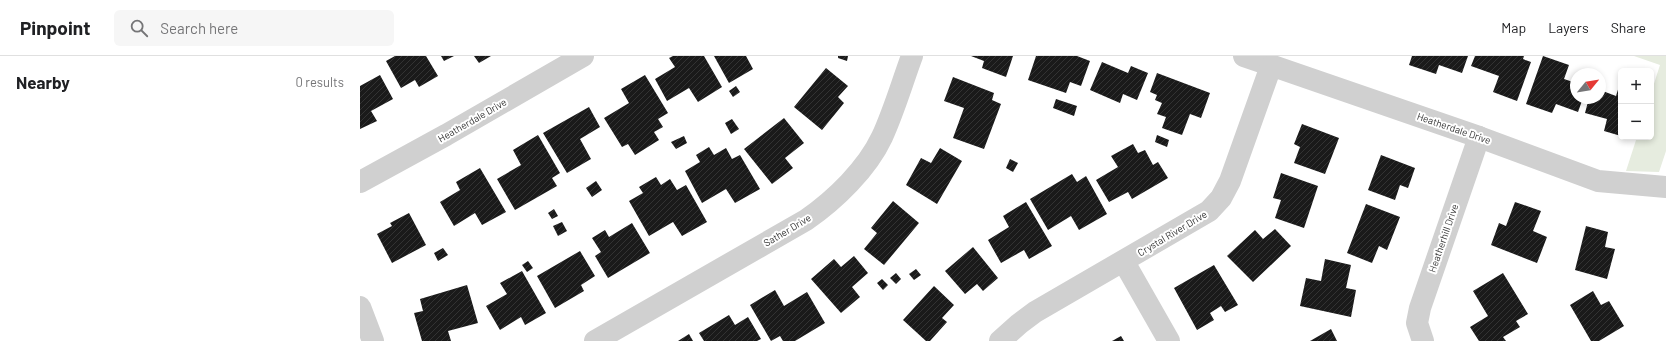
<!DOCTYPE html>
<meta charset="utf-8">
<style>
:root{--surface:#fff;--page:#f6f6f6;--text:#202124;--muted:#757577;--line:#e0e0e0}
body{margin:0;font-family:Barlow,sans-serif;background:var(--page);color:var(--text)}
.controls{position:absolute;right:12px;top:12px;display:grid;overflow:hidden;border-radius:6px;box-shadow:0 2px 6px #0003}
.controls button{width:36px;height:36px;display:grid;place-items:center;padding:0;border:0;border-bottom:1px solid var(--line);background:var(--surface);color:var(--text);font:20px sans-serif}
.compass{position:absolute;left:1210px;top:12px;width:36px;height:36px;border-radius:50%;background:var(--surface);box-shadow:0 2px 6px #0003;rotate:60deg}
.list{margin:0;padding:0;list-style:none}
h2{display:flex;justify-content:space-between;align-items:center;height:52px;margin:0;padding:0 16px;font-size:17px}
h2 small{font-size:13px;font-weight:400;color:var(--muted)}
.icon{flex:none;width:22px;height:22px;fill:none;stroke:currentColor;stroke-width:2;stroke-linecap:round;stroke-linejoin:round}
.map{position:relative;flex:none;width:1306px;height:285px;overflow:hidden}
header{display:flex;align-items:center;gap:24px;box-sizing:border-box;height:56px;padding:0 20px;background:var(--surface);border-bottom:1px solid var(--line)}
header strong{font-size:19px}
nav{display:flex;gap:22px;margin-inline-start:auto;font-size:14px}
.search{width:280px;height:36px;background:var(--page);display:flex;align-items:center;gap:10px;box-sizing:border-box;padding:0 14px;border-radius:6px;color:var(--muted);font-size:15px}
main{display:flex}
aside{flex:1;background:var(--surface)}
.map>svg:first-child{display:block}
.green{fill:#e6ecdf}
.building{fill:url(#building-hatch)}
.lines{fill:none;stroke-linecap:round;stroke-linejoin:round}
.street{stroke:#d0d0d0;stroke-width:22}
.labels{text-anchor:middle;stroke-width:4;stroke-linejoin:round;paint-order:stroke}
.street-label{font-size:10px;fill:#333;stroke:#fff}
</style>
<header>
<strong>Pinpoint</strong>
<div class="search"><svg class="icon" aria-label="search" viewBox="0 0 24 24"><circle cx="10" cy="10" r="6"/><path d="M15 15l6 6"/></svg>Search here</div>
<nav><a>Map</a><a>Layers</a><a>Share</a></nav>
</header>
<main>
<aside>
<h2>Nearby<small>0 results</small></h2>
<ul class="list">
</ul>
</aside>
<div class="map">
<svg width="1306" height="285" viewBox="0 0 1306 285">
<defs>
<pattern id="building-hatch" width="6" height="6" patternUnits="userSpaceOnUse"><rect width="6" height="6" fill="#1a1a1a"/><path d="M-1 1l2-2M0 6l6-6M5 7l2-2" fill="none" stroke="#333"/></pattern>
</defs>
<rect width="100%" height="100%" fill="#fff"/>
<polygon class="green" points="1274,0 1306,0 1306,95 1299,116 1266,115 1277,81 1291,81 1291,37 1300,9"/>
<g class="building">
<polygon points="35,0 66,0 78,20 59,31 55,24 41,32 26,5"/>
<polygon points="81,0 94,0 84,5"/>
<polygon points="114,0 131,0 119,7"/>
<polygon points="313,0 344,0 362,31 338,46 329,32 307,45 295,23 315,11 309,2"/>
<polygon points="354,0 386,0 393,13 369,27"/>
<polygon points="478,0 488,0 487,5 478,2"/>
<polygon points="611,0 653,0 646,21 622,12 624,5"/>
<polygon points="676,0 717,0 730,5 721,30 710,26 706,37 668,24"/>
<polygon points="1052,0 1108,0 1102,17 1079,9 1076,18 1049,9"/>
<polygon points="1115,0 1164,0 1163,3 1171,6 1157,45 1133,36 1139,20 1111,10"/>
<polygon points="1183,0 1209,9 1204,23 1216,27 1216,42 1223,42 1218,56 1196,48 1192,57 1166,48"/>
<polygon points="742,6 768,17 771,10 788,17 777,44 763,38 760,47 730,34"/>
<polygon points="466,12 488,30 478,41 484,47 462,74 434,51"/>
<polygon points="797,17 850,37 841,62 830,58 822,79 802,72 806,61 797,58 802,47 795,44 797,39 790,36"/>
<polygon points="20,19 33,43 11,55 17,65 0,73 0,30"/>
<polygon points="285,19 308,57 298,63 303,71 294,76 299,84 275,99 268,88 262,91 244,62 269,47 261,33"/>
<polygon points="593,21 634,37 632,44 641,48 624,93 593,82 604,52 584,45"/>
<polygon points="1261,24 1261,80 1244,75 1247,63 1225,57 1229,42 1240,42 1240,34 1256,40"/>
<polygon points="376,30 380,36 373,41 369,35"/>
<polygon points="696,43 717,50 714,60 693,52"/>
<polygon points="229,51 240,71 220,83 231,103 207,117 183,77"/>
<polygon points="424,62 444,87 425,102 433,112 412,128 384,93"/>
<polygon points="372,63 379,73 371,78 365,67"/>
<polygon points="942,68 979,82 965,118 934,107 940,91 934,88"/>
<polygon points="178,79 200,117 192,122 197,130 155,154 137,123 161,109 153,94"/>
<polygon points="797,79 809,84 807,91 795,86"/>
<polygon points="324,80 327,87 316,93 311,86"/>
<polygon points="773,88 778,97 785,94 793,109 798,106 808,122 772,143 768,136 749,146 736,124 758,111 751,100"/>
<polygon points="349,91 354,99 366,92 372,103 380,99 400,133 375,147 366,133 342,147 325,115 340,106 336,99"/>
<polygon points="580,92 602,105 577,148 546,129 561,102 571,107"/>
<polygon points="1021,99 1055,112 1048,132 1040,129 1035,144 1008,134"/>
<polygon points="650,103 658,107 653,116 646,112"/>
<polygon points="120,112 146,156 122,169 115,157 94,170 80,146 100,134 96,126"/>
<polygon points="921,117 958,130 944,172 915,162 921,144 913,142"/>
<polygon points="712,118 717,126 726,120 747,158 719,174 711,160 688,174 670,143"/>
<polygon points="296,121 301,129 310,123 317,134 326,129 347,166 322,180 313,166 289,180 269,145 283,137 279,131"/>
<polygon points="236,125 242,134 232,141 226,132"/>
<polygon points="533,145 559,167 524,209 504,193 517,177 511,172"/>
<polygon points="666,146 692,190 669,203 664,194 641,207 628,184 649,171 643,160"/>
<polygon points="1155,146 1181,155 1173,175 1187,181 1177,207 1131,189 1139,167 1146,170"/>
<polygon points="1006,148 1040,161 1027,194 1019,190 1012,207 987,197"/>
<polygon points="194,153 198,160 192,163 188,157"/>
<polygon points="49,157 66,189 32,207 17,178 32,170 30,167"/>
<polygon points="202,166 207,175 198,180 193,170"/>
<polygon points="272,167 290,197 248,222 235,200 241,196 232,182 245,174 249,181"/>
<polygon points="1226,170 1248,176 1245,191 1255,193 1247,223 1215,214"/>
<polygon points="915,173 931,190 893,226 867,200 895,174 903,183"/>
<polygon points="613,191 638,222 623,235 617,228 605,238 585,215"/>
<polygon points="83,192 88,199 78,205 74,197"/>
<polygon points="220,195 235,220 221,229 224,235 195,252 177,220"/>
<polygon points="494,200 508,217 492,231 500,241 481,257 451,223 474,203 481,211"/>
<polygon points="965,203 991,209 986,232 996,234 991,261 940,250 946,222 961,225"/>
<polygon points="168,205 173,212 167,216 162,209"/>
<polygon points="854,209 878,249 865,256 861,250 850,257 854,264 837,274 814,232"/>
<polygon points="556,213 561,219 554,224 549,218"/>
<polygon points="162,215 186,257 165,269 161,261 140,274 126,250 147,238 140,227"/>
<polygon points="536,217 541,223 536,228 530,222"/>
<polygon points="1143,217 1168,258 1156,265 1160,271 1143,281 1146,285 1119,285 1110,271 1128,260 1113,235"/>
<polygon points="522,223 528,229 523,234 517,227"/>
<polygon points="107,229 118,267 88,275 91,285 62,285 54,257 63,255 60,243"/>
<polygon points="574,230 594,249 582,262 587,266 570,285 566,285 543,264"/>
<polygon points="415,234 424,250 447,236 465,267 435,285 423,285 420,280 411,285 390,249"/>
<polygon points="1233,235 1241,249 1249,245 1264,270 1239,285 1231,285 1210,249"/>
<polygon points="369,259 375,269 388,261 401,283 397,285 344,285 339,277"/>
<polygon points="971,273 977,285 950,285"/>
<polygon points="329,278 333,285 318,285"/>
<polygon points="761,280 764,285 752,285"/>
</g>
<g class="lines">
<g class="street">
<polyline points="884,0 1119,81 1238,125 1306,131"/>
<polyline points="0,126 86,79 223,0"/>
<polyline points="764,206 809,285"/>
<polyline points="0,251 13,285"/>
<path d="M235,285L446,164C475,144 507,113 522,81C534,55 542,27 552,0"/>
<polyline points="640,285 659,268 675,256 849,155 861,142 870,125 911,10"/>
<polyline points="1063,285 1057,267 1060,252 1119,81"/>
</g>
</g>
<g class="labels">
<g class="street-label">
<text transform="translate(112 64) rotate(-30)" y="4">Heatherdale Drive</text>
<text transform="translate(1094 72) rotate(19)" y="4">Heatherdale Drive</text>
<text transform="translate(427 174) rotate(-31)" y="4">Sather Drive</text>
<text transform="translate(812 177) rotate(-31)" y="4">Crystal River Drive</text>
<text transform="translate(1083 182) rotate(-71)" y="4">Heatherhill Drive</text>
</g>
</g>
</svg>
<div class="controls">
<button>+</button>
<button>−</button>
</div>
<svg class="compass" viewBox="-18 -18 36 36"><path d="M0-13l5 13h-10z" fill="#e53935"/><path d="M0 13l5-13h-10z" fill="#757577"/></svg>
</div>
</main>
